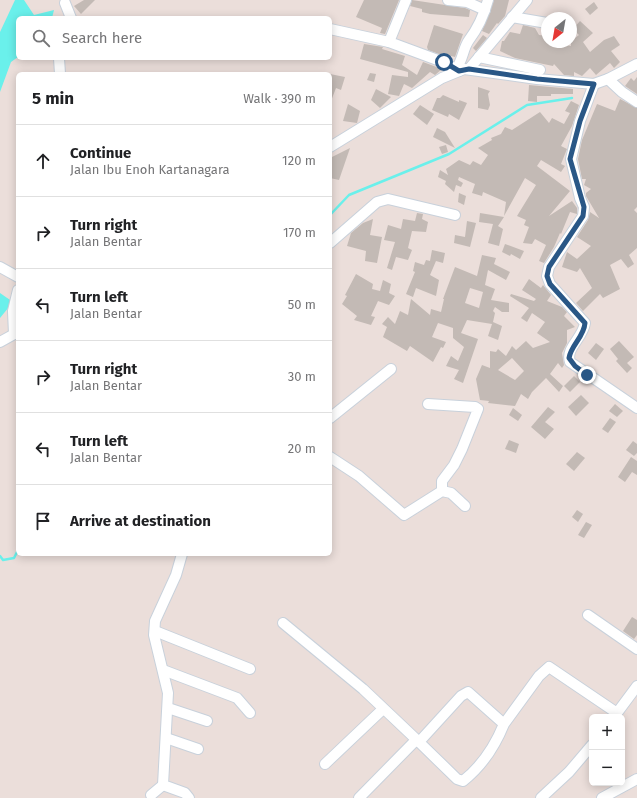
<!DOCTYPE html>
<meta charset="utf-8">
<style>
:root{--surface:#fff;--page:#f6f6f6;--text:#202124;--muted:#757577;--line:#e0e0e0}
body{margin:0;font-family:"Fira Sans",sans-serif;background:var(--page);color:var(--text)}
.controls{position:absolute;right:12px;bottom:12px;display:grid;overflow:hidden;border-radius:6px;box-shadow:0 2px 10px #0003}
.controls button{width:36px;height:36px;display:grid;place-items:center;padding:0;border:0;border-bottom:1px solid var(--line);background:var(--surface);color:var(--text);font:20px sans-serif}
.compass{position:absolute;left:541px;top:12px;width:36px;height:36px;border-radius:50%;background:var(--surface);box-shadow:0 2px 10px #0003;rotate:211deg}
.stop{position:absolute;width:12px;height:12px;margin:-9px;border:3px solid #295786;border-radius:50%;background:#fff}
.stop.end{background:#295786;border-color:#fff;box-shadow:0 1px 4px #0008}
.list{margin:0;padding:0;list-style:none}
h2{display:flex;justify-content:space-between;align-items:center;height:52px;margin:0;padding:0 16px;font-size:17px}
h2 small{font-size:13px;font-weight:400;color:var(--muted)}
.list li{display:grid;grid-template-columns:26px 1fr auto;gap:12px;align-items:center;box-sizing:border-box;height:72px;padding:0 16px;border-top:1px solid var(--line)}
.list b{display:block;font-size:15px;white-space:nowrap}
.list p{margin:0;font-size:13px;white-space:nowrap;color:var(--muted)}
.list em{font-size:13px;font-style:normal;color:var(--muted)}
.icon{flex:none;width:22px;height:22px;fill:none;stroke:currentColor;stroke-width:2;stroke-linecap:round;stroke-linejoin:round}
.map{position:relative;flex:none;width:637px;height:798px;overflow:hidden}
.search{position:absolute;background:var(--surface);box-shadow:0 2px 10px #0003;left:16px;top:16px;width:316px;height:44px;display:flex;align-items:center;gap:10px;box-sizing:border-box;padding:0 14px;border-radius:6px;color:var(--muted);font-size:15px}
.panel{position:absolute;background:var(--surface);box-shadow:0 2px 10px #0003;left:16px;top:72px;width:316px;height:484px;border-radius:6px}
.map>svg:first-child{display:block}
.water{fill:#6af0eb}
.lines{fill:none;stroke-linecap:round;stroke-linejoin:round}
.stream{stroke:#6af0eb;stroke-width:2.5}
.building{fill:#c3bab5;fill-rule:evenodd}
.street-casing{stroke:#c8d1db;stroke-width:12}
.street{stroke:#fff;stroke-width:10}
.route{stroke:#295786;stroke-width:5}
</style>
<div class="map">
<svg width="637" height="798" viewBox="0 0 637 798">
<rect width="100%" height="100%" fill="#ebdeda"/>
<g class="water">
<polygon points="15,0 24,0 34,15 54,10 52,18 18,18 18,57 11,62 0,92 0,32"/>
<polygon points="0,293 13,302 0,318"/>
</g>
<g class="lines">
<g class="stream">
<polyline points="330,215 349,195 449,154 527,105 572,98"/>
<polyline points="0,556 3,560 14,558 18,550"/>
</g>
</g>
<g class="building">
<polygon points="84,0 95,0 81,14 74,6"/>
<polygon points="364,0 399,0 385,34 380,33 382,28 356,17"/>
<polygon points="412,0 465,8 470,10 469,17 430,14 422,12 422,9 410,6"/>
<polygon points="494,0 509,0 505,16 498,24 497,23 489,34 482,31"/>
<polygon points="594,2 598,8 590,15 585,9"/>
<polygon points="580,21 593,33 583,42 590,52 604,40 614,36 620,45 611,51 620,62 614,68 610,63 596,75 590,68 582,76 574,72 574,76 564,75 554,64 553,66 515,58 500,51 502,41 504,41 510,32 520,34 523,25 535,28 539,35 547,36 547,42 571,46 571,41 579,35 573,29"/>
<polygon points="434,25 463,34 455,57 447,55 447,57 428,50 427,47"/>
<polygon points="483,35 487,38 476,51 473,48"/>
<polygon points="364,44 383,47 382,49 405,56 402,65 417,75 423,62 442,69 435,75 430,72 412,88 404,84 399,96 388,94 392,75 408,77 408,72 360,59"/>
<polygon points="370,73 376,74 374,82 367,80"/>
<polygon points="330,74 345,77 341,90 336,88 331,101 330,101"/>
<polygon points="637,77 637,94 625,86 631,78 634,81"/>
<polygon points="529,85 573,89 573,94 551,94 551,96 537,96 537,102 528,101"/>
<polygon points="478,87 490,91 488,94 490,105 488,110 478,108"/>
<polygon points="376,89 391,97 380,108 371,100"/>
<polygon points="443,95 459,102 459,100 467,103 459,120 449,114 448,117 432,110 437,98 440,98"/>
<polygon points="620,99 637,108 637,207 634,210 637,213 637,248 629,255 634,264 628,268 621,259 610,265 620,289 603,298 600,294 583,311 576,303 592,288 580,268 577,272 562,267 567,252 577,259 591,246 577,237 588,220 590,212 599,218 586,196 586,193 591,189 584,185 586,179 582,179 578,159 582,140 597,104 615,111"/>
<polygon points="571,101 579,105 572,126 561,146 567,149 561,164 565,166 561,172 541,160 537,166 570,191 549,216 572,201 577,208 577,214 570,212 561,234 560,233 554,247 544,263 539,261 546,245 535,239 532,244 523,243 529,227 524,225 526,220 517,216 536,185 525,178 504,216 506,202 483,192 482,196 472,193 475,184 459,177 458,180 463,183 461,187 456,185 454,192 445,184 446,181 438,177 440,170 448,175 446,169 459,160 470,165 473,161 481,165 488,155 478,148 492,140 491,138 501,134 505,127 512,130 540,112 549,123 552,118 564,124 570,113 565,111"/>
<polygon points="348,104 360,111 357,123 343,121"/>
<polygon points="420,105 434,114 427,125 413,114"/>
<polygon points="437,128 445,132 455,148 433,137"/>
<polygon points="446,145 448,152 442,154 439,147"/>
<polygon points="350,148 339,180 330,178 330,158"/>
<polygon points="459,193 466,196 464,205 458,202"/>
<polygon points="417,213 423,214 422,219 428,222 426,232 412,231 408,248 412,250 408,260 396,257 392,270 387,268 395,242 384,240 388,225 401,229 403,219 415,221"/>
<polygon points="480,213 504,217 498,226 503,229 499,246 488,243 493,224 479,222"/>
<polygon points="373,219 370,235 382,237 377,263 365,261 366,251 347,246 351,233 363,223"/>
<polygon points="467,221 476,223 470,247 454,243 455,235 465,237"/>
<polygon points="505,244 524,251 520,259 511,254 510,256 502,252"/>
<polygon points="432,250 445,253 443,263 436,261 430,275 439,280 436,296 416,288 413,297 406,294 415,272 413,271 415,262 424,265 426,260 430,261"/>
<path d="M482,255L496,258L494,264L510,272L506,280L488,270L485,285L495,289L491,300L509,303V312H502L495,307L493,311L495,313L493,322L502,326L498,340L488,336L492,324L467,320L461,333L478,339L463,383L454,379L459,370L446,366L451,356L458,361L464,347L453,338V328L438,323L432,337L446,342L443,348L441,347L433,362L410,346L407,351L383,337L387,327L382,324L388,317L395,324L400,311L408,315L411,299L430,315L431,309L441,312L444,299H443L455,267L477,276ZM470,288L483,292L479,308L465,303Z"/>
<polygon points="356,274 373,284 372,289 380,291 383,280 391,284 389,293 395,296 389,305 378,301 371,316 375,317 371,325 354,320 357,316 342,304 347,296 345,295"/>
<path d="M529,279L541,288L543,285L551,295L547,301L562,307L567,312L564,316L575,327L567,330V343L562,353L564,365L562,368L558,363L550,374L563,386L559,392L546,378L532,392L528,399L521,394L515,406L488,403L489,401L480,400L476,379L482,365L490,368V351L496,352L498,349L506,356L512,346L516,350L526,341L533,348L550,342L537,333L545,322L532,313L527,322L521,318L529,308L510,296L511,294L534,301L536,299L522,290ZM512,358L524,371L515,380L498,370Z"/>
<polygon points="619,341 634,357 627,363 632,368 627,373 616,361 618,359 610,349"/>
<polygon points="596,343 604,349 596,360 588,353"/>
<polygon points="574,376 580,382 570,392 564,386"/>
<polygon points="581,395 589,403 576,416 568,407"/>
<polygon points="615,404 623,411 617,417 609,411"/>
<polygon points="548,407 555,412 545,422 554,429 545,439 531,427"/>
<polygon points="513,408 522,415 518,421 509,415"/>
<polygon points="610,418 616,422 608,433 602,429"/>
<polygon points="509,440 519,444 516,453 505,449"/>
<polygon points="633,441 637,444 637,453 634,456 626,450"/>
<polygon points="577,452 585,458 574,471 566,464"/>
<polygon points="631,457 637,461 637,475 632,472 625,482 618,477"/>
<polygon points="577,510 583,514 578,522 572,517"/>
<polygon points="586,522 592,525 584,538 578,535"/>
<polygon points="632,617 637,620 637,635 634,639 623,631"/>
</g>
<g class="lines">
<g class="street-casing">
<g id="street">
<polyline points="406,0 389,42 443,62 459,71"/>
<polyline points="448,0 467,2 485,10"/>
<polyline points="65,3 71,18"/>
<polyline points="512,17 547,23"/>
<polyline points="330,29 389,42"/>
<polyline points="479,57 540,70"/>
<polyline points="59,58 60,74"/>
<path d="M456,69C463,60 463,48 469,40C478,28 484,15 488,0"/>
<polyline points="469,69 527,0"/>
<polyline points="608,79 622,92 637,102"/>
<path d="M594,84L580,121L571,159L580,198L584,207L583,216L549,267L547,276L550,284L585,323C583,338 565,348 570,362L637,408"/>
<polyline points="330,147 442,78 464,69 537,79 594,84 608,79 637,64"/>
<polyline points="330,243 377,202 388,199 455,215"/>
<polyline points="0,267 18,277"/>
<polyline points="14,334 13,311 18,290"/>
<polyline points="0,342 18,332"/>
<polyline points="428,404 475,407 478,409 462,449 454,465 442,481 442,491"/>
<polyline points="330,418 391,369"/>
<polyline points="330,457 359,476 404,515 442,491 451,493 465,506"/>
<polyline points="182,554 176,575 155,621 154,635 168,693 163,785 185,793 189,798"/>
<polyline points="588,615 637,649"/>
<polyline points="283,623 363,689 419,742"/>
<polyline points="155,631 250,669"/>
<polyline points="163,670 237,698 250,713"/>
<polyline points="168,708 207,721"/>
<polyline points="614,717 637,686"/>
<path d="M504,724C495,746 482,766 463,781L457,779L419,742L461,696L468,692L504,724L539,676L549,667L617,713"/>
<polyline points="166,738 198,749"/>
<polyline points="325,764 383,709"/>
<polyline points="151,795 163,785"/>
<polyline points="359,798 416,740"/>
<polyline points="541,798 569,772 592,745"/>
<polyline points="602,798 637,779"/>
</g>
</g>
<use href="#street" class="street"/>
</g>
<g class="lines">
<path class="route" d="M444,62L459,71L469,69L537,79L594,84L580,121L570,159L584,207L583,216L549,267L547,276L550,284L585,323C584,337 571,345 569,358L575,366L587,375"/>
</g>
</svg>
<div class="controls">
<button>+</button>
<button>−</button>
</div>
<svg class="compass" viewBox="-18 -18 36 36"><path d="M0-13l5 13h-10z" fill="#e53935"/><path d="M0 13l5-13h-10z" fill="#757577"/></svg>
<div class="stop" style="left:444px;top:62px"></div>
<div class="stop end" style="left:587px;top:375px"></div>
<div class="search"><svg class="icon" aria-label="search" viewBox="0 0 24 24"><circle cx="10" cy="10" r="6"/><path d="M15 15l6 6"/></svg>Search here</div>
<section class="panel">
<h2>5 min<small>Walk · 390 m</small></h2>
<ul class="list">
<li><svg class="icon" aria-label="ahead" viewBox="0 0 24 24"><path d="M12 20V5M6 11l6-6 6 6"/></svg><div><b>Continue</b><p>Jalan Ibu Enoh Kartanagara</p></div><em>120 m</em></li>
<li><svg class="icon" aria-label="right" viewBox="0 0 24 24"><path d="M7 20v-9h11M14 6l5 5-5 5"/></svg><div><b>Turn right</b><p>Jalan Bentar</p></div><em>170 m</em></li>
<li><svg class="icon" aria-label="left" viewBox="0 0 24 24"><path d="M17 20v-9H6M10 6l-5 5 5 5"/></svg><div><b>Turn left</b><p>Jalan Bentar</p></div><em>50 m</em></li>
<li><svg class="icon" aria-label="right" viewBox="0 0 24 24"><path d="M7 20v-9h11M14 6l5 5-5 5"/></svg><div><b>Turn right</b><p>Jalan Bentar</p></div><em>30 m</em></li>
<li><svg class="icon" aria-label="left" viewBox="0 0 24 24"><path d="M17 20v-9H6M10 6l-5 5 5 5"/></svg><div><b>Turn left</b><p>Jalan Bentar</p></div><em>20 m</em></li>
<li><svg class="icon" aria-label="arrive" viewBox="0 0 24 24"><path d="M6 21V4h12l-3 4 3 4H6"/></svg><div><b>Arrive at destination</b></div></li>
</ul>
</section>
</div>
